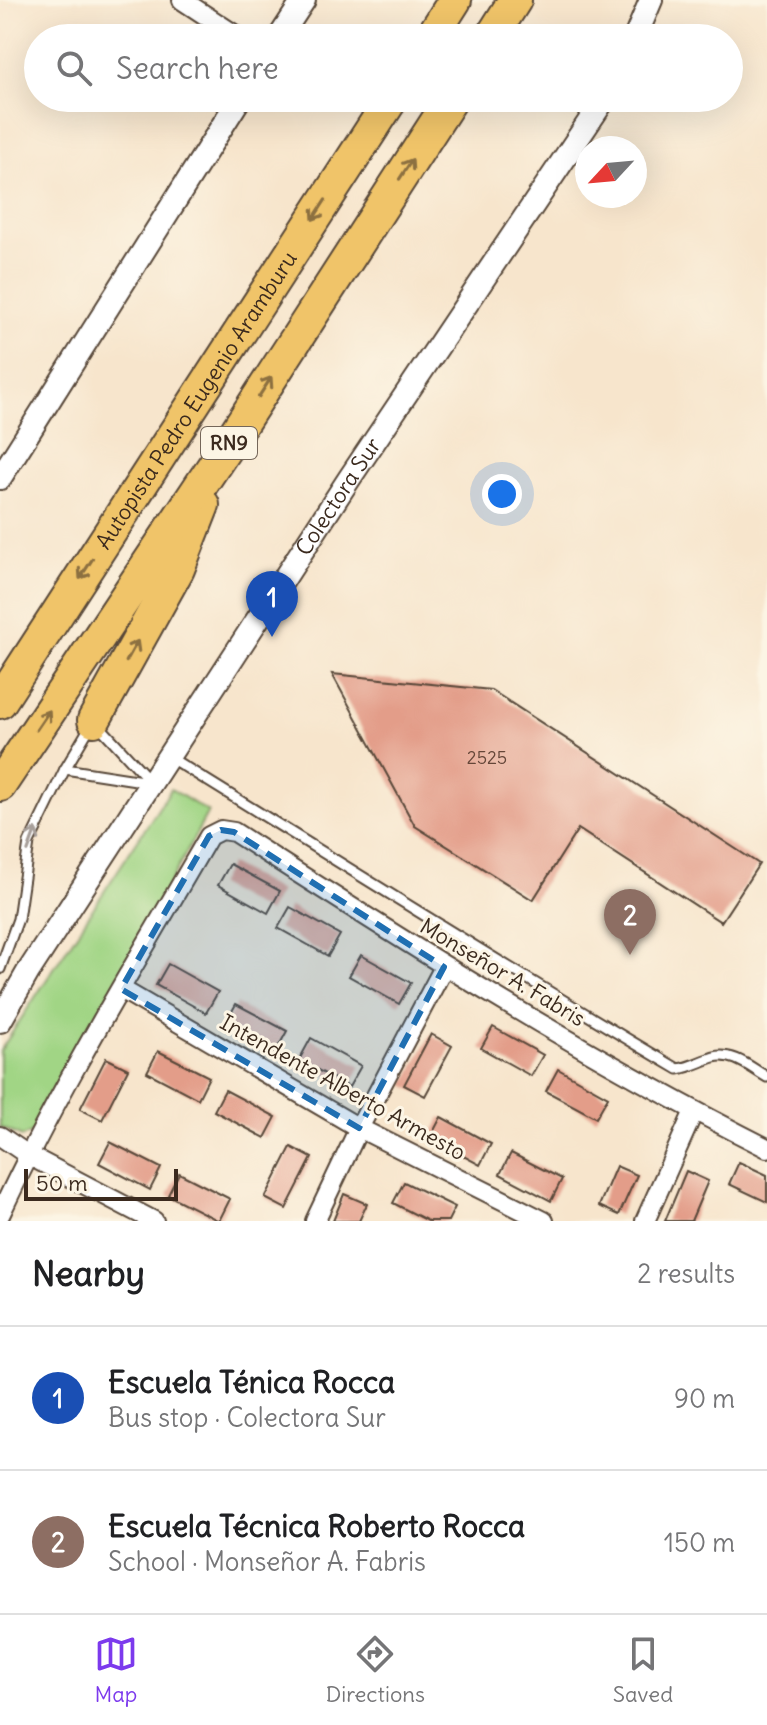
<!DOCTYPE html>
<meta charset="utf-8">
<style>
:root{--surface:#fff;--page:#f2f2f2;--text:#202124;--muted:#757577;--line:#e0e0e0;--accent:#7c3aed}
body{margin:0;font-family:Delius,sans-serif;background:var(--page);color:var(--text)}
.compass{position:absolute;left:575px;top:136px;width:72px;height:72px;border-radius:50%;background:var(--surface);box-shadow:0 8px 32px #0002;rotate:244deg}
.scale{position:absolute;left:24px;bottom:20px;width:154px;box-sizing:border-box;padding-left:8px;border:4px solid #3b2a1e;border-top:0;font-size:22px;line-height:28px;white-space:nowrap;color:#3b2a1e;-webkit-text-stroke:6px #fcf5e5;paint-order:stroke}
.you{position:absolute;left:502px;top:494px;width:28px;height:28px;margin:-20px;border:6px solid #fff;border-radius:50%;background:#1a73e8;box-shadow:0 0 0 12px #1a73e833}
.badge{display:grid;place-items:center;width:52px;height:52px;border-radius:50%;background:var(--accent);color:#fff;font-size:26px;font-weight:700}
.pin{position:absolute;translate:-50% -66px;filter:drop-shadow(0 2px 4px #0008)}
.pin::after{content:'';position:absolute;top:42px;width:28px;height:24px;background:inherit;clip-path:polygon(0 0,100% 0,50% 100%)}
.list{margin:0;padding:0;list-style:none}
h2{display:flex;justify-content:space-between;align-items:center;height:104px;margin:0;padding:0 32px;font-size:34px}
h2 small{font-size:26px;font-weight:400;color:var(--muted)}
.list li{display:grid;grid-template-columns:52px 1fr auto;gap:24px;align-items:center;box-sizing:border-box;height:144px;padding:0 32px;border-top:2px solid var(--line)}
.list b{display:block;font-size:30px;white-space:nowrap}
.list p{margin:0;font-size:26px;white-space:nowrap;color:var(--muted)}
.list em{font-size:26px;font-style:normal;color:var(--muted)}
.icon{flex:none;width:44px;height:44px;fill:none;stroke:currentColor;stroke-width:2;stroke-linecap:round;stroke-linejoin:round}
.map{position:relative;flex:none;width:767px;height:1221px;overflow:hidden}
.search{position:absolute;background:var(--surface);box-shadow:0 8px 32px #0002;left:24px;right:24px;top:24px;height:88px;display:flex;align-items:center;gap:20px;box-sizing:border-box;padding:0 28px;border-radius:44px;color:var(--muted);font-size:30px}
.sheet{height:392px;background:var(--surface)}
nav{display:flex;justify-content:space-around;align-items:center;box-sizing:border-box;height:112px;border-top:2px solid var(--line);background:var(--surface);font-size:22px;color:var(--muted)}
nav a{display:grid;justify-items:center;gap:4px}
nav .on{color:var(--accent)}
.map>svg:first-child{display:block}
.green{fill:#a1d585;stroke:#6e8052;stroke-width:2}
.building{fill:#e39d89}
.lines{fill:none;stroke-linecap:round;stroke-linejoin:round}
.service-casing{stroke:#574638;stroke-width:13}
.minor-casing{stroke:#574638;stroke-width:22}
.tertiary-casing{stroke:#574638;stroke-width:26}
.motorway-casing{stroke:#574638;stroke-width:36}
.service{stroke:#fff;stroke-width:9}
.minor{stroke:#fff;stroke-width:18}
.tertiary{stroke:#fff;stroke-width:22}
.motorway{stroke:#f0c469;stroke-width:32}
.oneway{stroke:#8c6f40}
.oneway2{stroke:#a79f9a}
.marked{fill:#1f6fb2;fill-opacity:0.2;stroke:#1f6fb2;stroke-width:6;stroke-dasharray:16 10;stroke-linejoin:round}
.labels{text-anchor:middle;stroke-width:6;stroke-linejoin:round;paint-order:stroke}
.number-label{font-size:18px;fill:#654739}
.shield{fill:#fcf5e5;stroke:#75675a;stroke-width:2}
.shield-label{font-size:20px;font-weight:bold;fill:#3b2a1e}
.street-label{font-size:22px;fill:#3b2a1e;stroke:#fcf5e5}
</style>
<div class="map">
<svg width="767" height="1221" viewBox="0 0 767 1221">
<rect width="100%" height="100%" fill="#fcf5e5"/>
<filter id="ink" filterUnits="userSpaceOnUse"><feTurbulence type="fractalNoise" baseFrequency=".0125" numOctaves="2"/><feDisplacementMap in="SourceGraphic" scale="16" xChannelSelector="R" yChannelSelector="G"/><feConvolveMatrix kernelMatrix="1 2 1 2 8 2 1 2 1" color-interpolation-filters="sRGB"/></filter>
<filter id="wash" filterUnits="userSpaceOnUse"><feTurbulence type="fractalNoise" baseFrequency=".006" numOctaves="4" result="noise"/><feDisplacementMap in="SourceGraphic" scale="32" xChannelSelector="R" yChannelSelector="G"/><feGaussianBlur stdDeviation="1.8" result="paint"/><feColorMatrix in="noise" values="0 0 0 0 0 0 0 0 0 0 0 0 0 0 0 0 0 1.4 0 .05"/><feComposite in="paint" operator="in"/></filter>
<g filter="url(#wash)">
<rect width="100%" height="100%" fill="#f7e5cc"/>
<polygon class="green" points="171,789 208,812 36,1131 22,1137 0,1127 0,1051"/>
<g id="blocks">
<g class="building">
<polygon points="332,674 491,690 759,864 721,922 578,829 533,900 415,826"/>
<polygon points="230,864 280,891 268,913 218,885"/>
<polygon points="290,907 340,935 328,956 278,928"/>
<polygon points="361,955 411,983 399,1004 349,976"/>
<polygon points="168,964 218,992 206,1013 156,985"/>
<polygon points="236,1004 287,1031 275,1053 225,1024"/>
<polygon points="493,1027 543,1055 531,1076 481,1048"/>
<polygon points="431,1034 452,1046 425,1096 404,1085"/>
<polygon points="311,1038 361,1066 349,1087 299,1060"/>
<polygon points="158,1051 209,1077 198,1099 147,1072"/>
<polygon points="106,1058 128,1069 102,1120 80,1109"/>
<polygon points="558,1069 608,1097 596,1118 546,1091"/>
<polygon points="225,1090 276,1117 265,1138 214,1111"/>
<polygon points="441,1117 491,1144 480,1165 430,1138"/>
<polygon points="110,1142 161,1168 150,1190 99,1163"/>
<polygon points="291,1147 312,1158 286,1209 265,1198"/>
<polygon points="511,1153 562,1179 551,1201 500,1174"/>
<polygon points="739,1162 767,1175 767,1202 729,1184"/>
<polygon points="616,1166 637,1175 619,1215 599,1206"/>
<polygon points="686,1171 708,1181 691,1221 665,1221"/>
<polygon points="179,1173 230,1199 219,1221 168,1195"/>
<polygon points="404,1182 455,1207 448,1221 428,1221 393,1203"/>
<polygon points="344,1194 367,1204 359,1221 333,1221"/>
</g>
</g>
</g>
<g filter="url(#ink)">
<use href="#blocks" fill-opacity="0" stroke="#574638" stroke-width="2"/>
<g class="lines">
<g class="service-casing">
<g id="service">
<path d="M169,757C338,861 506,968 678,1069C691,1067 701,1061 714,1057C734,1052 751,1068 767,1077"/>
<polyline points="65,769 149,782"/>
<polyline points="0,969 18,919 29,843 65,769 94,720 152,783"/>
</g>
</g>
<g class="minor-casing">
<g id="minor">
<polyline points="182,0 240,38"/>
<polyline points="121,989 359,1128 544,1221"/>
<polyline points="0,1136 28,1155 154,1221"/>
<path d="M0,1215C61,1084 137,961 209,836L221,830L234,832C408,944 582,1055 767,1148"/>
<polyline points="315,1221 359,1128 444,967"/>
<polyline points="645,1221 694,1111"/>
</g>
</g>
<g class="tertiary-casing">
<g id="tertiary">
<polyline points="279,38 304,0"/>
<polyline points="635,38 651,0"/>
<polyline points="0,478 240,98"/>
<path id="s1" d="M0,1021L28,972L349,479L605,98"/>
</g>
</g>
<g class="motorway-casing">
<g id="motorway">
<polyline points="431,38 455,0"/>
<polyline points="491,38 515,0"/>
<path id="s2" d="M0,702L392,98"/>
<polyline points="94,720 178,569 203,505"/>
<polyline points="0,785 225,449 452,98"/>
</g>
</g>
<use href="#service" class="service"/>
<use href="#minor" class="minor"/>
<use href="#tertiary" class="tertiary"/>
<use href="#motorway" class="motorway"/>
</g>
<defs><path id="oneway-shaft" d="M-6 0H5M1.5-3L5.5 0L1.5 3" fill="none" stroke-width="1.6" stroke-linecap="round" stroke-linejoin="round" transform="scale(2)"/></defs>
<g class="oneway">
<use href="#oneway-shaft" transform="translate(406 169) rotate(-57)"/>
<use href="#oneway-shaft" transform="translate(319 210) rotate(123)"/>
<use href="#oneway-shaft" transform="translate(265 387) rotate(-57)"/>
<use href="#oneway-shaft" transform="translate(86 569) rotate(123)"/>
<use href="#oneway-shaft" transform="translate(132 651) rotate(-61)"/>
<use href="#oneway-shaft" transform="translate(43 720) rotate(-56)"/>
</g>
<use class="oneway2" href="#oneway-shaft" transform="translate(32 840) rotate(-70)"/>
</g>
<path class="marked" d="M221,830L234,832L444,967L359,1128L121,989L209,836Z"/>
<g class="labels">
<g class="number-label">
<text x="487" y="764">2525</text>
</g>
<rect class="shield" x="201" y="427" width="56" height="32" rx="6"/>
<g class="shield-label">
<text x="229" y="450">RN9</text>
</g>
<g class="street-label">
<text dy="8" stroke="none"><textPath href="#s2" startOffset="360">Autopista Pedro Eugenio Aramburu</textPath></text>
<text dy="8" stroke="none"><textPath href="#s1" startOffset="624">Colectora Sur</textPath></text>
<text transform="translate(503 972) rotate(31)" y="8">Monseñor A. Fabris</text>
<text transform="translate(343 1087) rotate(29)" y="8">Intendente Alberto Armesto</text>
</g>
</g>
</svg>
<svg class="compass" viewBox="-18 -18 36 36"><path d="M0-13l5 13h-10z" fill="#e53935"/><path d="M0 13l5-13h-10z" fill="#757577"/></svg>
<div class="scale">50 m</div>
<div class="you"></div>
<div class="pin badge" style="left:272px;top:637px;background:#1a4fb4">1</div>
<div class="pin badge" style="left:630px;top:955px;background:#8d6e63">2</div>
<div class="search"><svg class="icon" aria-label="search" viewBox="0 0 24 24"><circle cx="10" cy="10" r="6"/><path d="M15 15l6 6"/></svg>Search here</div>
</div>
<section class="sheet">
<h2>Nearby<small>2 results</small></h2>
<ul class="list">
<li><span class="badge" style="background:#1a4fb4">1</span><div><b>Escuela Ténica Rocca</b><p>Bus stop · Colectora Sur</p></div><em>90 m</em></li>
<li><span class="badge" style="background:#8d6e63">2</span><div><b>Escuela Técnica Roberto Rocca</b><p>School · Monseñor A. Fabris</p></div><em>150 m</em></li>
</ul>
</section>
<nav>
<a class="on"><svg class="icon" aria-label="map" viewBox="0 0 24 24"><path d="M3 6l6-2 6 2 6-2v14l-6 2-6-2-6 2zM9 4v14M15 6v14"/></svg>Map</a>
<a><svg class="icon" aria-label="directions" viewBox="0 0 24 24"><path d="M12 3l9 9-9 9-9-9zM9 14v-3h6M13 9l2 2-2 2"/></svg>Directions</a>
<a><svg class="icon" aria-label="saved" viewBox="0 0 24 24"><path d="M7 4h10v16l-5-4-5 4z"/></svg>Saved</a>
</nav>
